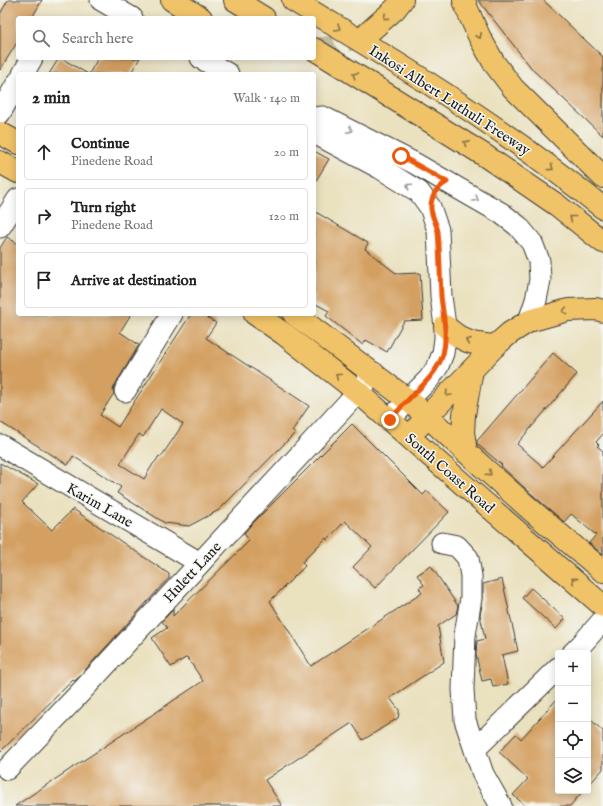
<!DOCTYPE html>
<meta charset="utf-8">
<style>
:root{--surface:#fff;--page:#f6f6f6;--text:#222;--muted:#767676;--line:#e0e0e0}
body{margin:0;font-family:"IM FELL English",serif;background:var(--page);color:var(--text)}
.controls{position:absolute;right:12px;bottom:12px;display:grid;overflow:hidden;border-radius:4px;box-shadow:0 2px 10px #0003}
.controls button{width:36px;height:36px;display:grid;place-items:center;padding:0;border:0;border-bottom:1px solid var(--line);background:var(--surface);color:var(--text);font:20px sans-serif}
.stop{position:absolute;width:12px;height:12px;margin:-9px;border:3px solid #ea580c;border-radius:50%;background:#fff}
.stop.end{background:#ea580c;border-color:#fff;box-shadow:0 1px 4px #0008}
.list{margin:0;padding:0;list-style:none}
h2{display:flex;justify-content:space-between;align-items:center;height:52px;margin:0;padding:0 16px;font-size:17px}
h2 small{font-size:13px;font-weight:400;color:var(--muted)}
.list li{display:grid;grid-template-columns:26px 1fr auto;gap:12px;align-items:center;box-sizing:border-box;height:56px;margin:0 8px 8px;padding:0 8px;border:1px solid var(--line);border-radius:4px}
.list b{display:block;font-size:15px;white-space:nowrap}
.list p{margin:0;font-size:13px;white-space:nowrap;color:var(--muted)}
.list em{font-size:13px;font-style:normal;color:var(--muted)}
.icon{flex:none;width:22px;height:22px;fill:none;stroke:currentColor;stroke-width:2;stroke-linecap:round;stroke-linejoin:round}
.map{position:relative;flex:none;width:603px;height:806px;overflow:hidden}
.search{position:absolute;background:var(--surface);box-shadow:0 2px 10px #0003;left:16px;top:16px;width:300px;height:44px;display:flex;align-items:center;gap:10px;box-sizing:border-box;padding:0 14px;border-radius:4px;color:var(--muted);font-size:15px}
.panel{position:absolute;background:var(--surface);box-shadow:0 2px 10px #0003;left:16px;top:72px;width:300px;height:244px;border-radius:4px}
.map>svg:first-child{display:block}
.building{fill:#d4a062;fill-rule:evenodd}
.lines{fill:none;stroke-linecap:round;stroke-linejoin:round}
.highway-tunnel{stroke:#c1ba9e;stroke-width:22;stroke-dasharray:22 11;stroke-linecap:butt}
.minor-casing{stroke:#3b3a34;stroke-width:23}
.highway-casing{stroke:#3b3a34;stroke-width:24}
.minor{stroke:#fff;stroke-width:21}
.highway{stroke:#f1c369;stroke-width:22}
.oneway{stroke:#867042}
.oneway2{stroke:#999}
.route{stroke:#ea580c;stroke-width:5}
.labels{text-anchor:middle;stroke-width:3;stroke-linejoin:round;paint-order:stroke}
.street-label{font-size:15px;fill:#1c1c1c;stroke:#f6f6f2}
</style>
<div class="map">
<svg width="603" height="806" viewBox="0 0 603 806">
<rect width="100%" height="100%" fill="#f6f6f2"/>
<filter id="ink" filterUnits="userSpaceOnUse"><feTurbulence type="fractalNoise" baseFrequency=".025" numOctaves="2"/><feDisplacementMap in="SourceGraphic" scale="8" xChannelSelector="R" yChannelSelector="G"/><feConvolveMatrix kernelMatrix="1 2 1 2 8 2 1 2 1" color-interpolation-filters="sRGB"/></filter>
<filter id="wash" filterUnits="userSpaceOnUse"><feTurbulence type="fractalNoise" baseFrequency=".012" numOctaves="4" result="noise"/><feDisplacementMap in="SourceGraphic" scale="16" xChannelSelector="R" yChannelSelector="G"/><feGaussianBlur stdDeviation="0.9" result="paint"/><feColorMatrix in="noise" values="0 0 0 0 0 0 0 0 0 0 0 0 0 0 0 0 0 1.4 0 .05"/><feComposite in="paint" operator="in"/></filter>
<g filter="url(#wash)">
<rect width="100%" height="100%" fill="#eae1bf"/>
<g id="blocks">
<g class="building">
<polygon points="8,0 42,0 32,18 18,18 18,41 0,70 0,14"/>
<polygon points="478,0 543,0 603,57 603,136 533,70"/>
<polygon points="59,58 61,58 88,74 49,74"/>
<polygon points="98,58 140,58 130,74 89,74"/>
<polygon points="314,151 329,159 314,184"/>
<polygon points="314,211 368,243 365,249 397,274 420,273 423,320 404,321 387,352 366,340 363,345 326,316 329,311 314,303"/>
<path d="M7,237L18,244V314H131L120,332L139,345L115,385L113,390L114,393L100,415L118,427L191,314H202L216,323L206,338L309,406L292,431L295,433L219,510L189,526L165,523L117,493L121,487L73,456L68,465L0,422V248ZM161,409L183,424L161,457L159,456L156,461L153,464L144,479L120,464L139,434L143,437Z"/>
<polygon points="553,353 577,374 517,444 543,467 603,401 603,434 596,442 599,445 597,446 603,451 603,555 589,543 596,535 571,514 564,522 526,489 501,466 502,465 477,444 477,441"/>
<polygon points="352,424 423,495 427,491 449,512 375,588 353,567 372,547 345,521 327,540 326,538 302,562 305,566 270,601 311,666 422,593 419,588 424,585 417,575 431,566 458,606 456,614 438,626 444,662 390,698 399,710 399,713 398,718 363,740 352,723 265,780 282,806 15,806 203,681 187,657 171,667 152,638 167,628 162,621 173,610 173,616 249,541 244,533 249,527"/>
<polygon points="0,463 38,484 22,502 52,530 73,509 169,574 169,578 75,681 73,680 0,752"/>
<polygon points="502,579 518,651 502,655 508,684 493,687 491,679 482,681 476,654 477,641 485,639 480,615 483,600 483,584"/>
<polygon points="531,588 565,619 556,629 522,598"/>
<polygon points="558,698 558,791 583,791 570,806 526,806 513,795 528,779 499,752 516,734 521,739"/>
<polygon points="588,717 603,731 603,769 588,786"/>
</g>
</g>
</g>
<g filter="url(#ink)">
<use href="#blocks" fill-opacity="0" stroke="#3b3a34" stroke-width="1"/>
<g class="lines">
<polyline class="highway-tunnel" points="314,49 331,47 369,32"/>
<g class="minor-casing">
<g id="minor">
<polyline points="101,0 132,18"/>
<polyline points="201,58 228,74"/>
<polyline points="23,74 32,58"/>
<polyline points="0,113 18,82"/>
<polyline points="314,118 323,117 414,163 501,213 518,226 532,243 539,261 540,280 536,300 529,321"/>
<polyline points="314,130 318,135 380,168 419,192 430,207 438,230 441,296 445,326 445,339 443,353 438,366 429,379 408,400 390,420"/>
<polyline points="0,227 18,199"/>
<polyline points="125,391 172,314"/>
<polyline points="0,445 200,563"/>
<polyline points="442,543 457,546 468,558 471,576 471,598 465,635 463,689 465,720 483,774 501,806"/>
<polyline points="573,653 581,645 603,620"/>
<polyline points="475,749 558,668"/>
<polyline points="7,769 79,694 358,392 374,373"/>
</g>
</g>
<g class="highway-casing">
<g id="highway">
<polyline points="172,0 201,18"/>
<polyline points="235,0 264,18"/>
<path d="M293,0C337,27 381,53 425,81C486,120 546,162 603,208"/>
<polyline points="464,0 467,9 479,36 494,63 513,88 603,177"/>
<polyline points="369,32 395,9 402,0"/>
<polyline points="314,49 484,155 557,205 603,242"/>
<polyline points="0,133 18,143"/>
<polyline points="0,162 18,172"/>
<polyline points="255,314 284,334 358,392 426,452 603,606"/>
<polyline points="294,314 408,400 427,416 466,452 531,510 603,571"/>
<path d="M445,326C463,342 471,344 495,346"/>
<polyline points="418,427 435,408 495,346 510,333 529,321 568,310 596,309 603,311"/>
<polyline points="466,452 463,432 464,415 472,370"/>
</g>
</g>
<use href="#minor" class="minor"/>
<use href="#highway" class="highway"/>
</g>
<defs><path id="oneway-chevron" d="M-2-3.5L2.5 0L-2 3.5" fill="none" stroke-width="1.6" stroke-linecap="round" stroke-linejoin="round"/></defs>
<g class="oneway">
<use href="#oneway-chevron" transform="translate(386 17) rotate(138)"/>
<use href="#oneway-chevron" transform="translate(338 28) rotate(31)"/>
<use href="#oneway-chevron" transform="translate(479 36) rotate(64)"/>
<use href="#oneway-chevron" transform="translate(355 75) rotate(-148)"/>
<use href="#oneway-chevron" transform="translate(466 143) rotate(-148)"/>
<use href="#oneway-chevron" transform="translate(551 168) rotate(37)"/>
<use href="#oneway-chevron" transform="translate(572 218) rotate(-142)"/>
<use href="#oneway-chevron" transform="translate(565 311) rotate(168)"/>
<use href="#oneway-chevron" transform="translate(468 341) rotate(-158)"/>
<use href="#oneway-chevron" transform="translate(338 376) rotate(-141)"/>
<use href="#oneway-chevron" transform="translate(448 394) rotate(134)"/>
<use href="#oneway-chevron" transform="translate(489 473) rotate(41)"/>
<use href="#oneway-chevron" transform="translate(574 580) rotate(-139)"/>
</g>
<g class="oneway2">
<use href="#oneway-chevron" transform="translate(350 130) rotate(27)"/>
<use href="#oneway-chevron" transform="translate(409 186) rotate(-146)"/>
<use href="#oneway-chevron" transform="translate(476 199) rotate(30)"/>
</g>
</g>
<g class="lines" filter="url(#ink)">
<path class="route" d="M390,420C396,413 402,406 408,400C422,386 437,373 443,354C448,335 443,315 441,296C440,275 440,254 438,232C437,224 430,214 431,206C431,196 439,186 447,182L401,156"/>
</g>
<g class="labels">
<g class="street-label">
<text transform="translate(450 100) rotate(33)" y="5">Inkosi Albert Luthuli Freeway</text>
<text transform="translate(450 473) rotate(41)" y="5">South Coast Road</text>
<text transform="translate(100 505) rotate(30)" y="5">Karim Lane</text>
<text transform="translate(192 572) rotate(-47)" y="5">Hulett Lane</text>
</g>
</g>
</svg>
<div class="controls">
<button>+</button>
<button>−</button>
<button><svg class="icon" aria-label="locate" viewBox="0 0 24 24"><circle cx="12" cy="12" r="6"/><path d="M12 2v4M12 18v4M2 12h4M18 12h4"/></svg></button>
<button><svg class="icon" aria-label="layers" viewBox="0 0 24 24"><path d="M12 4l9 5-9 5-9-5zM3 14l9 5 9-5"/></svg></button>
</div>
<div class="stop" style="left:401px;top:156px"></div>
<div class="stop end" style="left:390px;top:420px"></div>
<div class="search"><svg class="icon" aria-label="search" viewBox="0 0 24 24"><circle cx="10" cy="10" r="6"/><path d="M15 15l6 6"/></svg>Search here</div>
<section class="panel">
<h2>2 min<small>Walk · 140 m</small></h2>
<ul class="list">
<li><svg class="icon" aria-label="ahead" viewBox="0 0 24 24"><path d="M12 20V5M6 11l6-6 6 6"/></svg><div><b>Continue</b><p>Pinedene Road</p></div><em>20 m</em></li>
<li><svg class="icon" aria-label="right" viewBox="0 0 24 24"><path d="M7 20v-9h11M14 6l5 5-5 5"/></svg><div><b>Turn right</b><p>Pinedene Road</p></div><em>120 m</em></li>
<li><svg class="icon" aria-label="arrive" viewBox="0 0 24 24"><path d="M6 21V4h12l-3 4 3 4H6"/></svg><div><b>Arrive at destination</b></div></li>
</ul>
</section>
</div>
